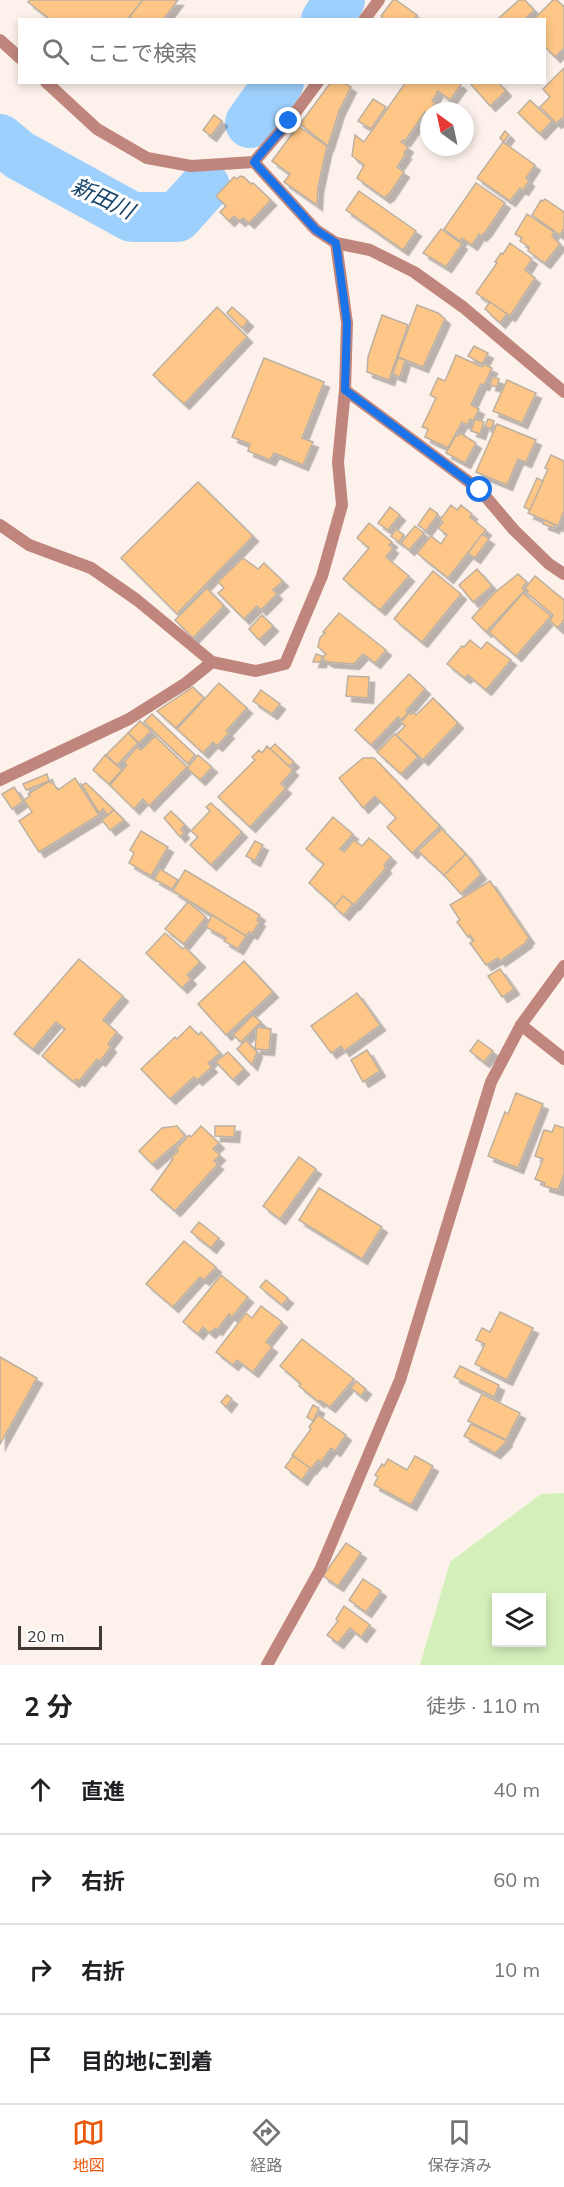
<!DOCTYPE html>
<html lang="ja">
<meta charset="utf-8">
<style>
:root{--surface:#fff;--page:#f2f2f2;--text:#202124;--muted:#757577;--line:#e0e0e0;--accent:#ea580c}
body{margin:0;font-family:Mulish,"Noto Sans JP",sans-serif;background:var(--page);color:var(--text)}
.controls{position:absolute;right:18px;bottom:18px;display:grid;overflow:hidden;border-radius:0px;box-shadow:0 3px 9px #0003}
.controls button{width:54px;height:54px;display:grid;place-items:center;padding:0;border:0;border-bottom:2px solid var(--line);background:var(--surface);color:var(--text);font:30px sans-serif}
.compass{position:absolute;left:420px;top:102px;width:54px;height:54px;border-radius:50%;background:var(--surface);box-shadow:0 3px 9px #0003;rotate:327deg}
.scale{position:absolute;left:18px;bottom:15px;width:84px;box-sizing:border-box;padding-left:6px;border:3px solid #403935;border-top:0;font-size:16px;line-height:21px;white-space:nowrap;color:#403935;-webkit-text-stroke:4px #fff;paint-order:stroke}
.stop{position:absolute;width:18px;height:18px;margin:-14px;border:4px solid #1a73e8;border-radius:50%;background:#fff}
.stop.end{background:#1a73e8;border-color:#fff;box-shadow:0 2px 6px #0008}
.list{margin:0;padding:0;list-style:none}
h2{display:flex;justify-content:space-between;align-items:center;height:78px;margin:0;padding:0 24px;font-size:26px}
h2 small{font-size:20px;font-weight:400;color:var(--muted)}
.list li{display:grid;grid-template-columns:39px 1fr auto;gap:18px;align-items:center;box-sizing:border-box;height:90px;padding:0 24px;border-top:2px solid var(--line)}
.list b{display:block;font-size:22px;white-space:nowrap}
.list em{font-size:20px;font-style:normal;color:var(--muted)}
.icon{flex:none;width:33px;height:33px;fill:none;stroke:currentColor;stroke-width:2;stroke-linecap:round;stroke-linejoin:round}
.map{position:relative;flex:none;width:564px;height:1665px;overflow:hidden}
.search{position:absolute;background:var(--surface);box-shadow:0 3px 9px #0003;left:18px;right:18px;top:18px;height:66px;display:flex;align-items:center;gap:15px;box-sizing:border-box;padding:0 21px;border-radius:0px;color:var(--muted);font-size:22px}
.sheet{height:438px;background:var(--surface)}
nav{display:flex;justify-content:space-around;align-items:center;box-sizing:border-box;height:84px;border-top:2px solid var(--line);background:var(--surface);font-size:16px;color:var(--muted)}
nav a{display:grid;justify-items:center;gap:3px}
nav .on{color:var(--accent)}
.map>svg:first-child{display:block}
.green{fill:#d4f0ba;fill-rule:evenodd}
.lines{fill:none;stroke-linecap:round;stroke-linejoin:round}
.river{stroke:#9ed0fd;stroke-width:50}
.building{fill:#fec787;stroke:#bdb0a1;stroke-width:1.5;filter:url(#shadow)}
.street{stroke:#c0867d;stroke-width:12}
.route{stroke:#1a73e8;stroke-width:8}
.labels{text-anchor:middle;stroke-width:6;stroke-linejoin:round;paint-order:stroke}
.water-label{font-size:22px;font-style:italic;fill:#18456a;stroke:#fff}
</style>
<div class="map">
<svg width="564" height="1665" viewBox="0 0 564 1665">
<defs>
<filter id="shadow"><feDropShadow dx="5.5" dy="5.5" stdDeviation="0" flood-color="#0004"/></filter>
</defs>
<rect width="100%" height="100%" fill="#fdf2eb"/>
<path class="green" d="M564,1493V1665H420L450,1562L541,1494ZM496,1598H542V1642H496Z"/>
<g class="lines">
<g class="river">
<polyline points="326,20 340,0"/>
<polyline points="250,123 279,82"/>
<polyline points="0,139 19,155 132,217 177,217 205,186"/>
</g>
</g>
<g class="building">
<polygon points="30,0 143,0 127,20 51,20 28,2"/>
<polygon points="143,0 178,0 163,20 134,20 130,16"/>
<polygon points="393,0 396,0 417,15 413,20 385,20 381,16"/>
<polygon points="519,0 525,0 534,10 524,20 500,20 499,18"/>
<polygon points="553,0 557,0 564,7 564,48 555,57 544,46 544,20 533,20"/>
<polygon points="564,68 564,117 556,123 540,107 550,97 543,89"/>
<polygon points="331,82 343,82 351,87 339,111 328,146 300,124"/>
<polygon points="406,82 458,82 461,85 450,100 438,91 432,101 435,103 428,113 425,112 405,141 403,140 401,142 408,147 404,153 406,154 397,167 404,172 388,196 387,195 385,198 357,178 364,165 352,156 355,135 364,142"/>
<polygon points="469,82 498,82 506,91 490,106"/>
<polygon points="373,99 386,107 371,129 358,121"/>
<polygon points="530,100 552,121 540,134 518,113"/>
<polygon points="214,115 222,121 211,136 203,130"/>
<polygon points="298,126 327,146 318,187 317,205 284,182 290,174 272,161"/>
<polygon points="505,131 509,135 504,142 500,138"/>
<polygon points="503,142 535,165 526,178 529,181 523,190 520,188 510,201 477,178"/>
<polygon points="240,176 244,177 251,184 253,183 271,200 249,223 243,218 240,221 234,216 229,221 220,212 226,206 216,196 234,177 237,179"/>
<polygon points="476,183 505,203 486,231 481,236 479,234 472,245 462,238 460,241 444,229"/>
<polygon points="359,191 416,231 403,250 346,210"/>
<polygon points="545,199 564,212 564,229 560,235 532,215 541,200 543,201"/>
<polygon points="527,214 554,232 552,236 560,244 545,263 528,251 529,247 520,241 522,238 515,234"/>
<polygon points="441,229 462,244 446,267 423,253"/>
<polygon points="510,243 532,259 525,270 535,278 510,316 476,293 497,263 495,262 501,253 503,254"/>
<polygon points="490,302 507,314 500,323 485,309"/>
<polygon points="417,305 438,313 445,319 423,367 398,357"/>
<polygon points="217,307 247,337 184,404 153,375"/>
<polygon points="232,307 248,321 242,328 227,313"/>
<polygon points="382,315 408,325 389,380 367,372 368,357"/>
<polygon points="474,346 488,353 482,364 468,356"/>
<polygon points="456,355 482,367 483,364 492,368 484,385 481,384 471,405 479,409 473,421 470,419 467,425 462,422 448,448 425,437 428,429 422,427 436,398 430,395 438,378 445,381"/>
<polygon points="264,358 324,382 302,438 313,442 303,465 274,453 270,460 248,451 250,444 232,437"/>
<polygon points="398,358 405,360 400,377 393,374"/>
<polygon points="493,377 499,379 497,387 490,385"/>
<polygon points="507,380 536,393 522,423 493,411"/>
<polygon points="475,419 484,422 480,434 471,431"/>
<polygon points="488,419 494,421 491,429 485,426"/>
<polygon points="497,424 536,440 526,462 518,459 507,485 476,472"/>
<polygon points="460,433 476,443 465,463 446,453 456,435 458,436"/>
<polygon points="551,455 564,461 564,511 558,526 528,513 548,469 545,468"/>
<polygon points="537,478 543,481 530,510 524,507"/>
<polygon points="198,482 253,536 177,614 121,558"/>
<polygon points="451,505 457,510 461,505 472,514 470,517 486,530 448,578 417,553 431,536 441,544 447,535 438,528 443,522 440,520"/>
<polygon points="390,507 400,515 388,530 378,523"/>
<polygon points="430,508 438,514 426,531 418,525"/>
<polygon points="544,520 555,525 554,528 543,524"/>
<polygon points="369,523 392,542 389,545 393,548 386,557 409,576 380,610 343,579 369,548 357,538"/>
<polygon points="415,526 424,533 409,550 401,543"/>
<polygon points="396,529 404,535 399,542 391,536"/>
<polygon points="482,534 489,539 475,558 468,553"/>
<polygon points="243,558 258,569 264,563 283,581 273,590 277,594 261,610 257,606 244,619 218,593 224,588 218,582"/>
<polygon points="477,569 492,586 473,602 459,585"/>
<polygon points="433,571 461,594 422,642 394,619"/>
<polygon points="518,574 527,582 522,588 525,590 486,632 472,618 493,594"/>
<polygon points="535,576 564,600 564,620 558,628 550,621 553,615 526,592 528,591 525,588"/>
<polygon points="207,588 224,606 193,638 175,620"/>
<polygon points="523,593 551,616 516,656 489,632"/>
<polygon points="339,613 386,650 375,663 363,654 354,664 328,662 322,658 326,654 318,647 320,638 325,633 323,632"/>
<polygon points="262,615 273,626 259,640 249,629"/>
<polygon points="470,640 481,649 487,642 511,660 486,690 468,675 465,678 447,664 462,646 464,647"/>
<polygon points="316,654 322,656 321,662 313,662"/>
<polygon points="409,674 425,689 406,711 408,713 401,720 398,717 371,745 355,730"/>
<polygon points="348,676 369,677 368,698 346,696"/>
<polygon points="219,683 247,708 226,731 229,733 217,746 213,742 203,753 177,729"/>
<polygon points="193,687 204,698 176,728 157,711"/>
<polygon points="261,690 280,704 272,714 253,701"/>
<polygon points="433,698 458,723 423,760 396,735 405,726 401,722 409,713 411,714 413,712 416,715"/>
<polygon points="152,714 195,755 188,764 144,722"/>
<polygon points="140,721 151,731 139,743 128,733"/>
<polygon points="128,733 138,743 117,765 106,755"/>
<polygon points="395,734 418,757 401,774 377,752"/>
<polygon points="155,736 187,767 149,806 143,799 134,809 110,785 127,765 124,762 137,747 141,750"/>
<polygon points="275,744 294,762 289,766 270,749"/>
<polygon points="267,746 293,770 281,784 286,788 250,827 218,797 255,760 252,757 259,750 262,753"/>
<polygon points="105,755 122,770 109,784 93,770"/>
<polygon points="198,755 212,767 200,780 187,768"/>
<polygon points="363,758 374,758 440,826 412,853 387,827 396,818 375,796 363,808 339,778"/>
<polygon points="47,774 49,781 26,790 23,784"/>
<polygon points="75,778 99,815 39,852 19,821 32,812 24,800 30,796 28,794 48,782 53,783 58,790"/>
<polygon points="86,783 114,810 107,815 103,809 99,813 82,785"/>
<polygon points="14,787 23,801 12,809 2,794"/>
<polygon points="211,803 242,832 211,865 190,845 198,837 191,831 210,811 206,807"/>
<polygon points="114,810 124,820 110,830 102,820"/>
<polygon points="171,811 185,825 181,829 184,833 180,837 164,818"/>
<polygon points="333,817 353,834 340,849 344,852 354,840 362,846 369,838 391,857 384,865 386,868 354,905 343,896 335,906 309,883 324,864 306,849"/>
<polygon points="442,829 466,854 444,875 418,851"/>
<polygon points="141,831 168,847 151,876 129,863 134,853 130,850"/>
<polygon points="255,841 263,845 255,861 246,856"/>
<polygon points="466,854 481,874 461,894 444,875"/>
<polygon points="160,869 178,880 172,889 154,879"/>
<polygon points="185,870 260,915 257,920 260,921 252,934 249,932 246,936 173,891"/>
<polygon points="490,881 529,938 526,941 527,942 500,961 498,958 486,965 470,943 474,941 470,935 468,937 457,922 460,920 450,905"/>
<polygon points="343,896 353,904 344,915 334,907"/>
<polygon points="188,902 206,917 184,944 165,929"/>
<polygon points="212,915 246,936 238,949 224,941 226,938 206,927"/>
<polygon points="165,933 183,949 185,947 200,962 187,975 191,979 182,988 146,953"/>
<polygon points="79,959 123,996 103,1020 117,1032 108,1044 111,1047 100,1061 97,1059 79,1081 76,1079 74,1082 42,1056 65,1029 56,1022 33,1049 14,1034"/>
<polygon points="244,961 273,992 226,1035 198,1004"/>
<polygon points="500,969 514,989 502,997 488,976"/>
<polygon points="357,993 380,1025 344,1051 341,1046 331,1053 311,1026"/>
<polygon points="253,1015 261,1022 241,1042 233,1035"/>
<polygon points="190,1026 198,1035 201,1032 220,1053 208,1063 212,1067 197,1080 194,1077 170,1099 141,1069 175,1037 177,1039"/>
<polygon points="257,1027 271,1029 269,1050 255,1049"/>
<polygon points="246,1040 257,1052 252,1065 237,1049"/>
<polygon points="478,1040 493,1051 484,1062 470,1051"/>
<polygon points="367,1050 380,1071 363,1082 351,1060"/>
<polygon points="228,1052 244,1069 233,1080 216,1062"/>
<polygon points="516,1093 543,1104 518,1168 488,1156 505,1112 508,1114"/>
<polygon points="555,1125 564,1128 564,1174 558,1190 544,1186 545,1183 535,1179 543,1159 535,1156 544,1130 552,1132"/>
<polygon points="177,1126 185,1136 152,1164 139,1151 162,1128"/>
<polygon points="201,1126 219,1143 213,1149 220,1155 214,1161 218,1164 175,1211 151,1190 173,1159 171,1158 178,1151 177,1148 189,1135 191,1137"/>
<polygon points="215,1126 235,1126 234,1137 215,1136"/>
<polygon points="299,1157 316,1169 280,1219 263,1206"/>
<polygon points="319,1188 382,1227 362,1259 299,1220"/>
<polygon points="199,1222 219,1238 211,1248 191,1232"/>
<polygon points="184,1241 216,1267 204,1280 200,1277 173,1307 146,1284"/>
<polygon points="221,1275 248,1297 232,1317 229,1314 217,1330 215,1328 210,1333 203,1327 198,1334 183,1322"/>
<polygon points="266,1280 288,1298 282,1305 260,1287"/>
<polygon points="261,1306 282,1322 266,1342 272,1347 253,1372 237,1360 233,1365 216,1352 246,1313 252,1318"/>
<polygon points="500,1312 533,1328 507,1380 475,1364 485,1344 476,1340 482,1328 490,1332"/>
<polygon points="302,1339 354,1379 330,1407 320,1400 319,1402 299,1386 301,1384 280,1366"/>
<polygon points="0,1357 37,1378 0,1444"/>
<polygon points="460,1366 499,1385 494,1397 454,1377"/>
<polygon points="356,1381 366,1389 361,1396 351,1388"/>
<polygon points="482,1394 520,1413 506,1440 468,1421"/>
<polygon points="227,1395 232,1399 226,1407 221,1402"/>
<polygon points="313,1405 319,1408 313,1421 307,1417"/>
<polygon points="318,1415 346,1435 335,1451 331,1448 321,1462 318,1460 311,1469 292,1455 311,1429 309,1427"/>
<polygon points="471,1424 507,1441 495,1453 464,1436"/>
<polygon points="293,1456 310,1468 302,1480 285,1467"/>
<polygon points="415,1456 433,1466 411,1505 374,1485 378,1477 375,1475 382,1464 384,1466 388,1459 407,1470"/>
<polygon points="346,1543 361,1553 338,1586 323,1576"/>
<polygon points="363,1579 381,1591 366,1612 349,1600"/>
<polygon points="344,1606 370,1625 361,1637 350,1628 338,1643 327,1635 338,1621 336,1619"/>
</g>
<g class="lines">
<g class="street">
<polyline points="364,20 379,0"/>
<polyline points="0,40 20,58"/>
<polyline points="46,82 97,129 147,158 191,166 254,162 289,121 318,82"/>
<polyline points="254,162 316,230 336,243 370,250 414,272 463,307 564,392"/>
<polyline points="345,390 480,490 514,530 549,564 564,574"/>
<polyline points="0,525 29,545 91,568 137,600 212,662 256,671 285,664 322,576 342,505 338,462 345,390 347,323 336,243"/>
<polyline points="0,780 129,719 186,683 212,662"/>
<polyline points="521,1025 564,1059"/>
<polyline points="267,1665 320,1570 400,1380 491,1082 521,1025 564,966"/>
</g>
</g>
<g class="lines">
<polyline class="route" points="289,121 254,162 316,230 336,243 347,323 345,390 480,490"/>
</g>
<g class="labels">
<g class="water-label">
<text transform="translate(103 198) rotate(25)" y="8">新田川</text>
</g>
</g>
</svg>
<div class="controls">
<button><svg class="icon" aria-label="layers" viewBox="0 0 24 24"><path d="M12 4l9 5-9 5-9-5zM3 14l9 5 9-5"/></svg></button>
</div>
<svg class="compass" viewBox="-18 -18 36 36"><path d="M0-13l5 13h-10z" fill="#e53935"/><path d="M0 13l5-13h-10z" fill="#757577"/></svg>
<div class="scale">20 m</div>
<div class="stop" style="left:480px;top:490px"></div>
<div class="stop end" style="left:289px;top:121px"></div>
<div class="search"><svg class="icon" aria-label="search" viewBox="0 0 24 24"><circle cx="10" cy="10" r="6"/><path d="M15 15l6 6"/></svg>ここで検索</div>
</div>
<section class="sheet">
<h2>2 分<small>徒歩 · 110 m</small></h2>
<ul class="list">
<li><svg class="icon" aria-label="ahead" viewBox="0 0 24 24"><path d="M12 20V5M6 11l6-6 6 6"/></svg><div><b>直進</b></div><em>40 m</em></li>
<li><svg class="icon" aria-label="right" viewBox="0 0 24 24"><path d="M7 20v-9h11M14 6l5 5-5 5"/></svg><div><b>右折</b></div><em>60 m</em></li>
<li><svg class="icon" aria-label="right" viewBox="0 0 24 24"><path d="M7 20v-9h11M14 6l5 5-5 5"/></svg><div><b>右折</b></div><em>10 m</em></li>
<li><svg class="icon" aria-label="arrive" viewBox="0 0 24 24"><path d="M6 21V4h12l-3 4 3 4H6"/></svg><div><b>目的地に到着</b></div></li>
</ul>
</section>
<nav>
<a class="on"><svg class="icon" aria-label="map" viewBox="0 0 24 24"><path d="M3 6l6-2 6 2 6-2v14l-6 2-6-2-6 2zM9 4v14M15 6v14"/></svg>地図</a>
<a><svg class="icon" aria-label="directions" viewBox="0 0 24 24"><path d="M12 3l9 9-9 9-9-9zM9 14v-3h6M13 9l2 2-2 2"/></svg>経路</a>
<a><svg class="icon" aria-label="saved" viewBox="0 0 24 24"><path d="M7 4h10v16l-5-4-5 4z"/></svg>保存済み</a>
</nav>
